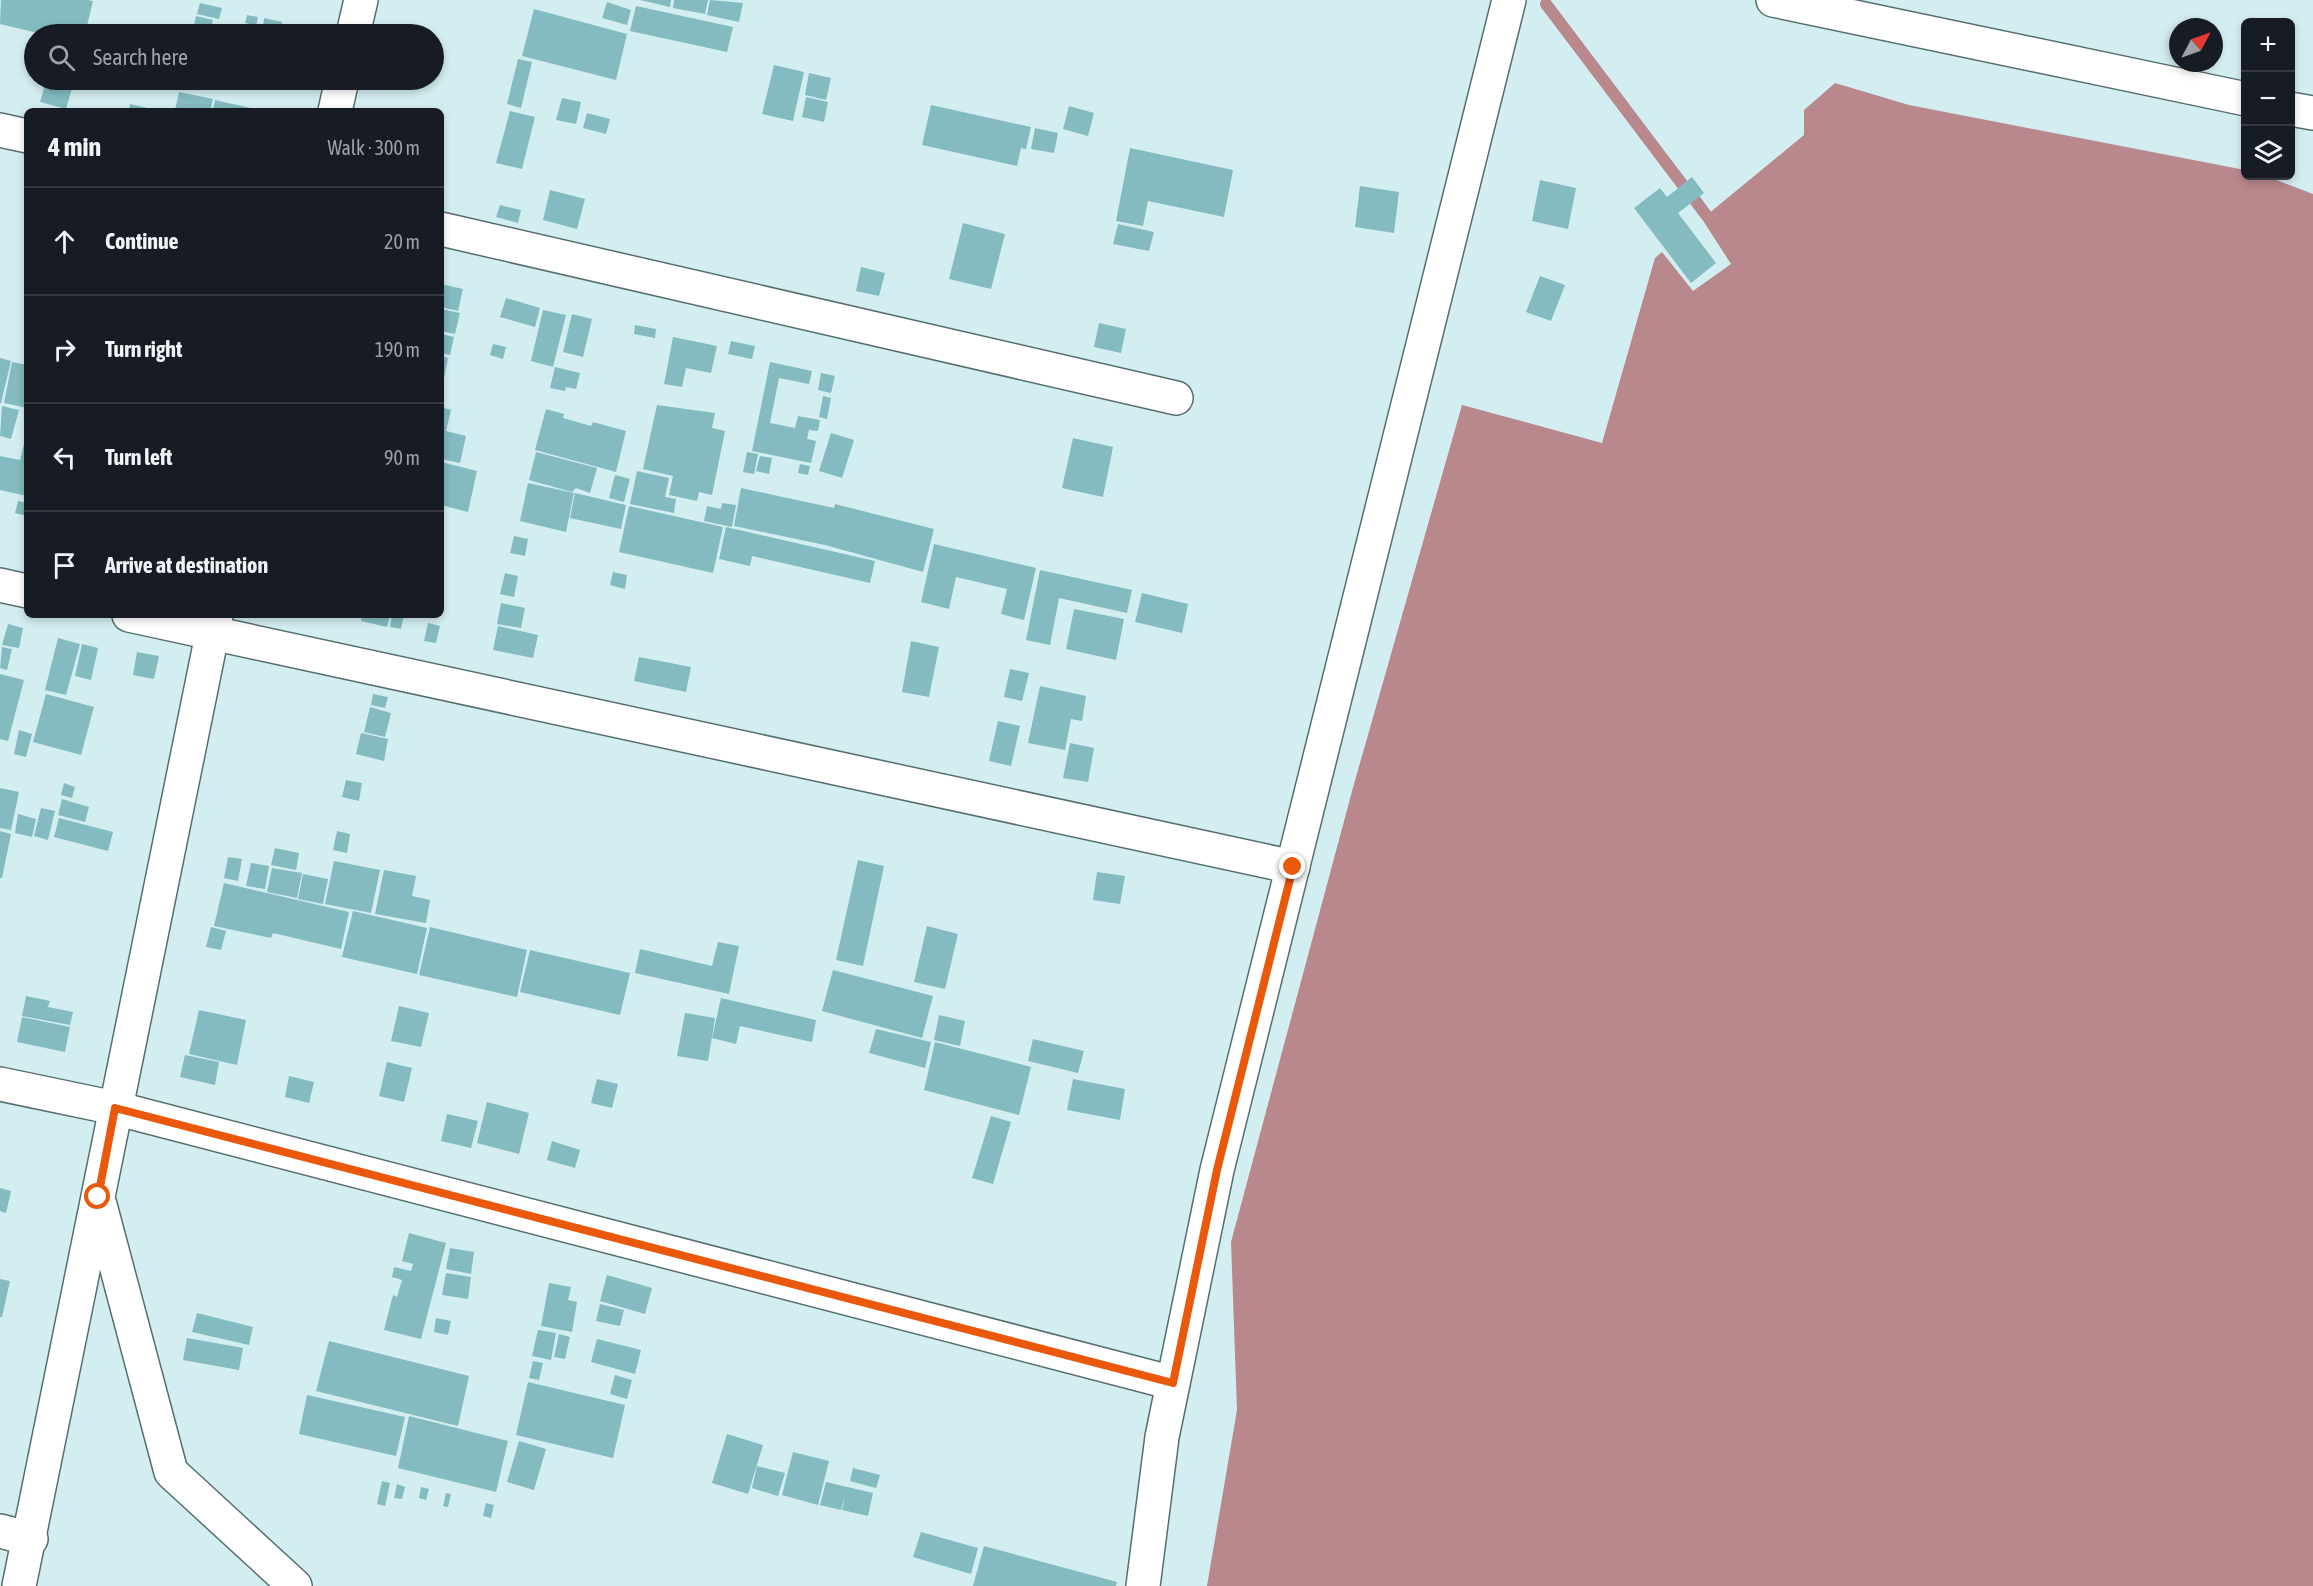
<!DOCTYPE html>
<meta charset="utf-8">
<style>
:root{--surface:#171b24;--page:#242831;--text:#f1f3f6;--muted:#9ea1a6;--line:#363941}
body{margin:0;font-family:"Asap Condensed",sans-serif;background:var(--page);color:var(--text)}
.controls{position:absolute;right:18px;top:18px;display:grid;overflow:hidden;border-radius:9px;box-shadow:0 3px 9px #0003}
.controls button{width:54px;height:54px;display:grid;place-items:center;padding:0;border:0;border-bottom:2px solid var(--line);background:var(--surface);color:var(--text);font:30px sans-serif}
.compass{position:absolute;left:2169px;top:18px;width:54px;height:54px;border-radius:50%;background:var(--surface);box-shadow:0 3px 9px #0003;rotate:49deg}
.stop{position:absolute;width:18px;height:18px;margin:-14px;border:4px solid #ea580c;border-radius:50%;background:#fff}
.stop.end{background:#ea580c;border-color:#fff;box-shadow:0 2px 6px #0008}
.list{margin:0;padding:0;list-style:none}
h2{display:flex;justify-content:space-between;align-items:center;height:78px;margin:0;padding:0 24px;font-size:26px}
h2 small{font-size:20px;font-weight:400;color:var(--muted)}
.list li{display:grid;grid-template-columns:39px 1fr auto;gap:18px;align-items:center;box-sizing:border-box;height:108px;padding:0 24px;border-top:2px solid var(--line)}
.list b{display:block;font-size:22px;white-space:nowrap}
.list em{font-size:20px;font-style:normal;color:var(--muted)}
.icon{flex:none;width:33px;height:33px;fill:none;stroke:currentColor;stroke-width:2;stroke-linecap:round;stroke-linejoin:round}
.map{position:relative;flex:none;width:2313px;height:1586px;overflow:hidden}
.search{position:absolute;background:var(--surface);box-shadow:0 3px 9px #0003;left:24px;top:24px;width:420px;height:66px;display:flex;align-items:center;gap:15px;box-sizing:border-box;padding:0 21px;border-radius:33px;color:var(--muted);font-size:22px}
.panel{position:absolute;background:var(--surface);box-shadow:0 3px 9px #0003;left:24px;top:108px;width:420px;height:510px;border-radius:9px}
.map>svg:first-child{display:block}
.water{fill:#b8888c}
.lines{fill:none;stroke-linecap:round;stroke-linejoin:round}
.stream{stroke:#b8888c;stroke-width:12}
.building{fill:#83bbc0}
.minor-casing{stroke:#566e70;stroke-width:36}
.minor{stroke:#fff;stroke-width:33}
.route{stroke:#ea580c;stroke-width:8}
</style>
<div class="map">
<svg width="2313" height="1586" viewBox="0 0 2313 1586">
<rect width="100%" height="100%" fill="#d3eef1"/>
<polygon class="water" points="1835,83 1909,105 2245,170 2246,176 2266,176 2313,194 2313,1586 1207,1586 1237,1410 1231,1242 1354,784 1462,405 1602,443 1655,258 1662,252 1693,291 1731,264 1702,219 1804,135 1804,110"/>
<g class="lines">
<g class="stream">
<polyline points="1546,4 1682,184"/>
<polyline points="1695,200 1706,215"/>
</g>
</g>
<g class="building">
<polygon points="1,0 88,0 93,1 85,34 42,34 0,24"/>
<polygon points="640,0 671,0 670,7"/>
<polygon points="674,0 708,0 705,14 673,8"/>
<polygon points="710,0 743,3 739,22 707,15"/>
<polygon points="607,2 631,10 627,25 602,18"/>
<polygon points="200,3 222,8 219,19 197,14"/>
<polygon points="636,6 733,27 727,52 630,31"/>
<polygon points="534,9 627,34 616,80 522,56"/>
<polygon points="247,15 258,17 256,26 245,23"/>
<polygon points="196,16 213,20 210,34 192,34"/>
<polygon points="264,18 282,22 280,31 263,27"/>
<polygon points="518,59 532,62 521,108 507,104"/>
<polygon points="774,65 804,72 793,121 762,114"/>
<polygon points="809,73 831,78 826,100 805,95"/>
<polygon points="53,80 75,80 73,86"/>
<polygon points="184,80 209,80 207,86"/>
<polygon points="46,81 72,88 66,109 40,102"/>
<polygon points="179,92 213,99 210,111 175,110"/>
<polygon points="806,97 828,102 824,122 802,117"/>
<polygon points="562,98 581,102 576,124 556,120"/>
<polygon points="215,100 259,110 259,111 213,111"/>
<polygon points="130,104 152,109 151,111 129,111"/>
<polygon points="931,105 1031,127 1026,149 1021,148 1017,166 922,145"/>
<polygon points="1069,106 1094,113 1088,136 1063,129"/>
<polygon points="510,111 535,117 522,169 496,163"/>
<polygon points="587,113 610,119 606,134 583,128"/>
<polygon points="1035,128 1058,133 1054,153 1031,149"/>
<polygon points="1130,148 1233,170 1224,217 1148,201 1143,226 1116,221"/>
<polygon points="1692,177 1704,193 1678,213 1716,263 1691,283 1634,208 1660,188 1667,197"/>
<polygon points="1540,180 1576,188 1568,229 1532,221"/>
<polygon points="1360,186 1399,192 1394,233 1355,227"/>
<polygon points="550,190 585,199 577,229 543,220"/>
<polygon points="500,205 521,210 518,223 496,217"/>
<polygon points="963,223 1005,234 991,289 949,279"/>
<polygon points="1118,224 1154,232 1149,251 1113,244"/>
<polygon points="861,267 885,273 879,296 856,291"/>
<polygon points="1540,276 1565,285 1551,321 1526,312"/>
<polygon points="441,284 463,289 458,311 441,307"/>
<polygon points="506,298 540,308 535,327 500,317"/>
<polygon points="441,309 460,313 455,334 441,331"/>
<polygon points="543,310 566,315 553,367 531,361"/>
<polygon points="572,314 592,319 583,357 563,352"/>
<polygon points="1099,323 1126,329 1121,353 1094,347"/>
<polygon points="635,325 656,329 655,338 634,334"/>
<polygon points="441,334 454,337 450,355 441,353"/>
<polygon points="673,337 717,346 711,373 686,368 682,387 664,384"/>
<polygon points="731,341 755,346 752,359 728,354"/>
<polygon points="493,344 506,347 503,359 490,355"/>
<polygon points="441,356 448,358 442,387 441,386"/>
<polygon points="0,358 11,361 1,403 0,403"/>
<polygon points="12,362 27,365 27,408 4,403"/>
<polygon points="770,362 812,371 809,384 779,378 770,423 795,428 798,416 820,420 818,431 809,430 807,439 816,441 811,463 752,451"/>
<polygon points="555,367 580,373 576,389 566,387 565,391 550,388"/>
<polygon points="821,373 835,376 831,393 818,390"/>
<polygon points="823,396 831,398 827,419 819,417"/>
<polygon points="657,405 715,413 712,428 725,431 712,495 699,492 697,501 669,495 673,476 643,469"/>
<polygon points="2,406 19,410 11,439 0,436"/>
<polygon points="441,407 451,410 446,431 466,436 460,463 441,459"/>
<polygon points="546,409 564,414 563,418 591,426 593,422 626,431 616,472 535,450"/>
<polygon points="27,432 27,496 0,490 0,456 20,460"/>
<polygon points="831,433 854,440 842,478 819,471"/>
<polygon points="1073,438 1113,447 1103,497 1062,488"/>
<polygon points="536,452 597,468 590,493 576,488 572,492 529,480"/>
<polygon points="747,452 758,454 754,474 743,472"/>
<polygon points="760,456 772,458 769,474 756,471"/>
<polygon points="441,462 477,471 468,512 441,505"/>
<polygon points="800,464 810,466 808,475 798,473"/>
<polygon points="637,471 669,478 665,497 676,499 674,513 630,504"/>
<polygon points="615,475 630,479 624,502 609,498"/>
<polygon points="528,483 574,493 566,532 520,521"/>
<polygon points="741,488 834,508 835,504 934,529 923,572 825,545 734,526"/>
<polygon points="575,493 626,505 621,529 570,518"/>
<polygon points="18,501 27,503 27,516 15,513"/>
<polygon points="722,503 736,505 732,527 704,521 707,506 721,509"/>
<polygon points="629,506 723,527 713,573 619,552"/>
<polygon points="726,527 875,561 870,583 752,556 750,566 719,559"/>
<polygon points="514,536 528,539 525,556 510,553"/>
<polygon points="934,544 1036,568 1024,620 1001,614 1007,589 956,577 949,609 921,602"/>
<polygon points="1040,570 1132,590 1127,613 1059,598 1050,645 1026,640"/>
<polygon points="613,572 627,575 625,589 610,585"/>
<polygon points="505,573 518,576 514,597 500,594"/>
<polygon points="1142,593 1188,604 1182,633 1135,622"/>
<polygon points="501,603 525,608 521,628 497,624"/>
<polygon points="1074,609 1124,619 1116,660 1066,649"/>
<polygon points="362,615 390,615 387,627 361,621"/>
<polygon points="392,615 404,615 401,629 390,627"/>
<polygon points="428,623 440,626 436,643 424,641"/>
<polygon points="8,624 23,628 19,648 2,645"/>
<polygon points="498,626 538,635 533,658 493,650"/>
<polygon points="58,638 80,644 66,695 45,690"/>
<polygon points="911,641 939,647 929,697 902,692"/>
<polygon points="82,644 98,648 91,680 75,676"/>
<polygon points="2,647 12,649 7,670 0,668"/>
<polygon points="137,652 159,656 154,679 133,675"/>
<polygon points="639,657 691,667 686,692 634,681"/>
<polygon points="1010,669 1029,673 1022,701 1004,697"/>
<polygon points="0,674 24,680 8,741 0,739"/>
<polygon points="1040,686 1086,696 1082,721 1071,719 1065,750 1028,743"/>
<polygon points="46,694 94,707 81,755 33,742"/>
<polygon points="373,694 388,697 385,708 371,705"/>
<polygon points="370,707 391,713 385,737 364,732"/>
<polygon points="998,721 1020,726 1011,766 989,761"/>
<polygon points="19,730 32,734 26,757 14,754"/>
<polygon points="361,733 388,739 384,761 356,754"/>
<polygon points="1070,743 1094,748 1088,782 1063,778"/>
<polygon points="346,780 362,783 359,801 342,797"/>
<polygon points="64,783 75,787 72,798 61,795"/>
<polygon points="0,788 19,792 11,830 0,828"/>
<polygon points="62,799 89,807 85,822 58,815"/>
<polygon points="41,808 55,811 48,840 34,836"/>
<polygon points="18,814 36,819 32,837 15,833"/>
<polygon points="59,818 113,832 108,851 54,837"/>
<polygon points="0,831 11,834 2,878 0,878"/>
<polygon points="337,831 350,834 347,853 333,850"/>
<polygon points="275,848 299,853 296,870 271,865"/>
<polygon points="228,857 242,859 238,881 224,878"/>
<polygon points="858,860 884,866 863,966 836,960"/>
<polygon points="334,861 380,870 371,913 325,904"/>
<polygon points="251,863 269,866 265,889 246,886"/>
<polygon points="272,868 302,873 297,898 267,892"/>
<polygon points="384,870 416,876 412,896 430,900 426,923 375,914"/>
<polygon points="1097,872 1125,876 1120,904 1093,900"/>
<polygon points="303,874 328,879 323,904 298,899"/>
<polygon points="224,883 349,912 341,949 273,933 271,938 214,926"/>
<polygon points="353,911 427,928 417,974 342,957"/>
<polygon points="927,926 958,934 945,989 914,982"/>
<polygon points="211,927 226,931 221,950 206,947"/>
<polygon points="430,927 527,950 517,997 419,975"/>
<polygon points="718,942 739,946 729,994 635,973 640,949 712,966"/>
<polygon points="530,950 630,973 620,1015 520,992"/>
<polygon points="833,970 933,996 922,1038 822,1011"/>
<polygon points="26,996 50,1001 48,1007 73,1012 70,1025 22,1016"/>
<polygon points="721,998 816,1020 812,1042 740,1026 736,1044 712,1038"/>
<polygon points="399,1006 429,1013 421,1047 391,1041"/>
<polygon points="199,1010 246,1020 237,1065 189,1054"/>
<polygon points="685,1013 715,1018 708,1061 677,1056"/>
<polygon points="939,1015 965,1021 960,1046 934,1040"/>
<polygon points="22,1017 70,1027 65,1052 17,1042"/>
<polygon points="876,1029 931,1042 925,1068 869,1053"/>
<polygon points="1033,1039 1084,1051 1078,1073 1028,1061"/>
<polygon points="935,1042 1031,1067 1019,1115 924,1090"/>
<polygon points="185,1055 219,1062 215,1085 180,1077"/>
<polygon points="387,1062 412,1068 404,1102 379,1096"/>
<polygon points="289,1076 314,1082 309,1103 285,1097"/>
<polygon points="597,1079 618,1084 612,1108 591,1103"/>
<polygon points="1073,1079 1125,1089 1120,1120 1067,1110"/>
<polygon points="487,1102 529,1113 519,1154 477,1143"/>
<polygon points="447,1114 478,1121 471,1148 441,1141"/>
<polygon points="991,1116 1011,1122 993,1184 972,1178"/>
<polygon points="552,1141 580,1150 575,1168 547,1160"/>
<polygon points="0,1188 11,1191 6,1213 0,1211"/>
<polygon points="409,1233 446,1243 421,1339 384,1330 393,1295 397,1297 402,1280 392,1277 394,1267 411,1271 413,1264 402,1261"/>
<polygon points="450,1248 474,1252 471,1274 446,1269"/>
<polygon points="446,1273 471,1277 468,1299 442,1295"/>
<polygon points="607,1275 652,1288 645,1314 600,1301"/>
<polygon points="0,1279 10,1281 2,1317 0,1317"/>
<polygon points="549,1283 571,1287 568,1300 577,1302 572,1332 541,1326"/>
<polygon points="600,1304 624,1310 620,1326 596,1321"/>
<polygon points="197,1313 253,1327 249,1345 192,1332"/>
<polygon points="436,1318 451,1321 448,1335 434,1332"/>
<polygon points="538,1330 556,1333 551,1360 532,1356"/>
<polygon points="559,1334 570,1337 565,1359 554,1357"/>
<polygon points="187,1338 243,1348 239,1370 183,1360"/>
<polygon points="597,1339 641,1350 635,1374 591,1362"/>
<polygon points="329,1341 469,1376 458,1426 316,1391"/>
<polygon points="533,1361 543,1363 539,1380 529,1378"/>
<polygon points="615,1375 632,1380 627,1399 610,1394"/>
<polygon points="528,1382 625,1405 613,1458 516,1435"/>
<polygon points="307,1395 405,1417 396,1456 299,1434"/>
<polygon points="409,1416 508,1441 496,1492 398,1468"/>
<polygon points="727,1434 763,1445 748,1494 712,1483"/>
<polygon points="519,1441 546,1449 534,1490 507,1482"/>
<polygon points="793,1452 829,1461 818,1505 782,1495"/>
<polygon points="757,1466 785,1473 778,1496 752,1488"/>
<polygon points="853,1468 880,1475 876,1488 850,1481"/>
<polygon points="382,1481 390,1483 385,1506 377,1504"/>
<polygon points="826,1482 873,1493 868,1516 842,1510 845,1495 841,1510 820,1505"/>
<polygon points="397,1484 405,1487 402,1499 394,1498"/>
<polygon points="421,1487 429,1489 426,1500 419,1498"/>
<polygon points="446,1493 451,1494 448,1507 443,1506"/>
<polygon points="486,1503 494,1505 491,1518 483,1516"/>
<polygon points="921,1532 978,1548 971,1574 913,1557"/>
<polygon points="984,1546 1117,1582 1116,1586 973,1586"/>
</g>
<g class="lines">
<g class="minor-casing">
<g id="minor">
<polyline points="1773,0 2246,99"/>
<polyline points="353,34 361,0"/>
<polyline points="2290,109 2313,113"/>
<polyline points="335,111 342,80"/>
<polyline points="0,130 27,136"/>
<polyline points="441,229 1176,398"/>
<polyline points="0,585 27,591"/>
<polyline points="129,615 1293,867"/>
<polyline points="0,1084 115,1108 1173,1383"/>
<polyline points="100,1205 171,1472 295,1586"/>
<polyline points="0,1531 31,1539"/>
<polyline points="19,1586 216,615"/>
<polyline points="1143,1586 1162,1437 1217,1170 1509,0"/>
</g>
</g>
<use href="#minor" class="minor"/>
</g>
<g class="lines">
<polyline class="route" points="98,1197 115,1108 1173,1383 1217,1170 1293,867"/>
</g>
</svg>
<div class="controls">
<button>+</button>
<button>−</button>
<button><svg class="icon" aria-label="layers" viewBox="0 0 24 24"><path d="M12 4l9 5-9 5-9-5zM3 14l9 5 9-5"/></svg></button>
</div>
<svg class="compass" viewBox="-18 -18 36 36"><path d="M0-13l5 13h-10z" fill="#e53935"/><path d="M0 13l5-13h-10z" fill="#9ea1a6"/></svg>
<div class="stop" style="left:98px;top:1197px"></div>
<div class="stop end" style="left:1293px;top:867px"></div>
<div class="search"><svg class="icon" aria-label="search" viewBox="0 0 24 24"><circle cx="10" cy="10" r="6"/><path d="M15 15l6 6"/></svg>Search here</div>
<section class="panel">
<h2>4 min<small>Walk · 300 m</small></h2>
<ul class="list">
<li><svg class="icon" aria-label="ahead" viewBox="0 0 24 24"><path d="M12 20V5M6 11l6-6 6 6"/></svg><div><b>Continue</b></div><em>20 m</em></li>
<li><svg class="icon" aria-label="right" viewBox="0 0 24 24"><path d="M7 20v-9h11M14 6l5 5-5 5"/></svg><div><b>Turn right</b></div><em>190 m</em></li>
<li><svg class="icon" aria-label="left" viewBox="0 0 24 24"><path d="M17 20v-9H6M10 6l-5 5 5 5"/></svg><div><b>Turn left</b></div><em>90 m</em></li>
<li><svg class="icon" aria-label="arrive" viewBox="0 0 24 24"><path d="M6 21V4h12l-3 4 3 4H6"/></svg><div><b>Arrive at destination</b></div></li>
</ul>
</section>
</div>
